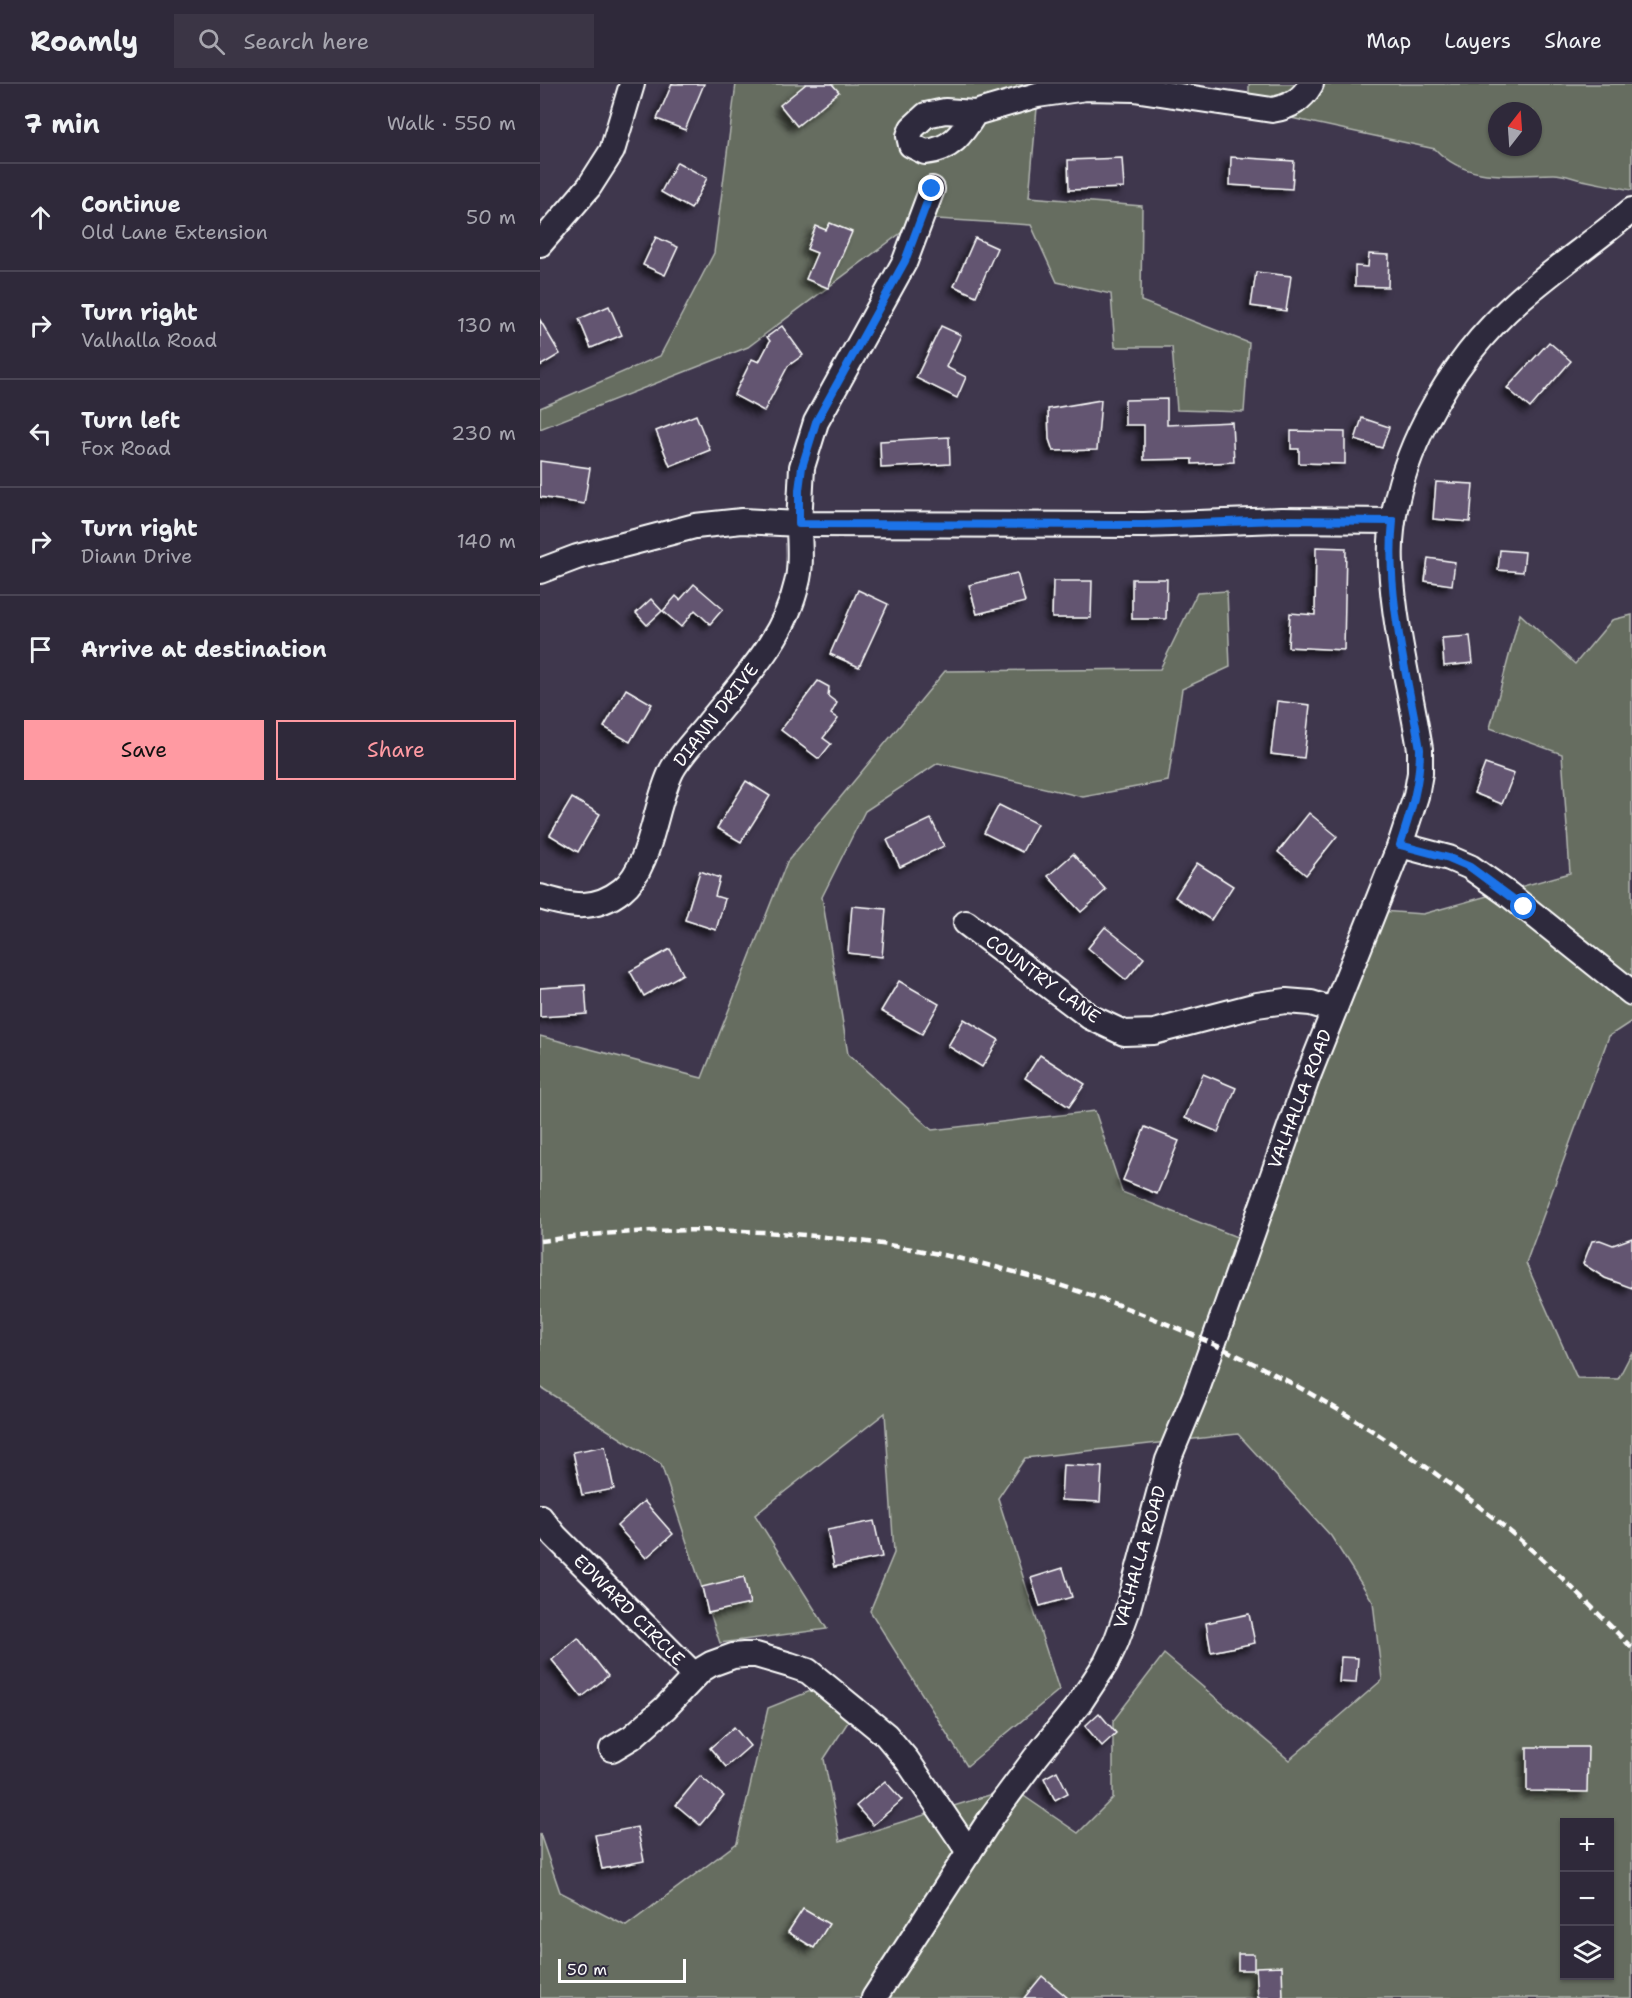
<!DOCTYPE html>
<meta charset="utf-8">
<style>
:root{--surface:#2f293a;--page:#3b3545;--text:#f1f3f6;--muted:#a7a6af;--line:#4a4554;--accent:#ff9aa2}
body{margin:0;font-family:"Shantell Sans",sans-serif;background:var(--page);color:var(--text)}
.controls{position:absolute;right:18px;bottom:18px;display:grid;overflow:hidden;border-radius:0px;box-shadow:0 2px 4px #0004}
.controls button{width:54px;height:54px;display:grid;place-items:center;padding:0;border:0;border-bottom:2px solid var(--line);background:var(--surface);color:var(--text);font:30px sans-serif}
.compass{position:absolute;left:948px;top:18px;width:54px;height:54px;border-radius:50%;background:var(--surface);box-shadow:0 2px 4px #0004;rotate:17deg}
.scale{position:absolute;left:18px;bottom:15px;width:128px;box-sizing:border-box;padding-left:6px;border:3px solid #fff;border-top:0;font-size:16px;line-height:21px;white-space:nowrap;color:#fff;-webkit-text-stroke:4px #2f2a3d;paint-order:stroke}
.stop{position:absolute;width:18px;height:18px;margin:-14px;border:4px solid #1a73e8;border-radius:50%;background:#fff}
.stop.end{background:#1a73e8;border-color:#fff;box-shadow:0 2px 6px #0008}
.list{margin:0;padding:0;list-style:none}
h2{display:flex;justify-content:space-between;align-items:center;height:78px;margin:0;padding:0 24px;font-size:26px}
h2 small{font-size:20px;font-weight:400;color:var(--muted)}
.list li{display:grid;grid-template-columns:39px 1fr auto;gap:18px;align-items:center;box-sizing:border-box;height:108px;padding:0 24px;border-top:2px solid var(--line)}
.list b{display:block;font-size:22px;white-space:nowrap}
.list p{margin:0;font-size:20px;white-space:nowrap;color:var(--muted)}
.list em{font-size:20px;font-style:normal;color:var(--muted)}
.actions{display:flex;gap:12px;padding:18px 24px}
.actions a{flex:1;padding:14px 0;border:2px solid var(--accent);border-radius:0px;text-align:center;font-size:21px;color:var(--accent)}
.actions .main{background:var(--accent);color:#111}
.icon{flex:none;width:33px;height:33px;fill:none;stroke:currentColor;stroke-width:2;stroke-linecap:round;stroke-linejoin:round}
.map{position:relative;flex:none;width:1092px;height:1914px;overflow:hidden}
header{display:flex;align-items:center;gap:36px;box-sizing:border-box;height:84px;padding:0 30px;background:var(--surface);border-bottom:2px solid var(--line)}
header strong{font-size:28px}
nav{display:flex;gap:33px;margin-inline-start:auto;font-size:21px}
.search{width:420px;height:54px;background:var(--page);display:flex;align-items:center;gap:15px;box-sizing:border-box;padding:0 21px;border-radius:0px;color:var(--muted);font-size:22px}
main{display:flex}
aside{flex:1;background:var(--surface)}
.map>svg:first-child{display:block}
.green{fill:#666d60;stroke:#b2b6b0;stroke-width:1.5;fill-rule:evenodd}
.building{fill:#635571;stroke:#fff;stroke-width:1.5;filter:url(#shadow)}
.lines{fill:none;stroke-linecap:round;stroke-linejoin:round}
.minor-casing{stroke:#fff;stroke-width:28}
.minor{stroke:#2f2a3d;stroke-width:24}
.rail{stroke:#fff;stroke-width:4.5;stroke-dasharray:9 4.5;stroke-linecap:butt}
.route{stroke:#1a73e8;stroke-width:8}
.labels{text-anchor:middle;stroke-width:5;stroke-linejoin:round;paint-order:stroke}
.street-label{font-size:18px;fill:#fff;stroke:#2f2a3d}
</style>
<header>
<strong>Roamly</strong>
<div class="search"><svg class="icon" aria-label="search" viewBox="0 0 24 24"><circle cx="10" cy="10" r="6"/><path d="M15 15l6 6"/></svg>Search here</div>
<nav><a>Map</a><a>Layers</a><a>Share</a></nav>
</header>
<main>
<aside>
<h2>7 min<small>Walk · 550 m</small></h2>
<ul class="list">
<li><svg class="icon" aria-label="ahead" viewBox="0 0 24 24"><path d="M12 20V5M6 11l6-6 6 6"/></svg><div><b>Continue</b><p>Old Lane Extension</p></div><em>50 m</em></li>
<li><svg class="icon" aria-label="right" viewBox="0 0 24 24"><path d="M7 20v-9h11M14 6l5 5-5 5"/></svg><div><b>Turn right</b><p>Valhalla Road</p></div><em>130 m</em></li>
<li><svg class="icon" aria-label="left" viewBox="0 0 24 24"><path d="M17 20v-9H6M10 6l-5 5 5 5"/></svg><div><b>Turn left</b><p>Fox Road</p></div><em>230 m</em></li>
<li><svg class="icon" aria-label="right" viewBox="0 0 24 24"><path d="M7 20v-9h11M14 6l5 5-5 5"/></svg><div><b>Turn right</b><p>Diann Drive</p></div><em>140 m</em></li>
<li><svg class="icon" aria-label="arrive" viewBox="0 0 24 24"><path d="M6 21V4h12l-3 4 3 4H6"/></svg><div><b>Arrive at destination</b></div></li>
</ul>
<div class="actions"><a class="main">Save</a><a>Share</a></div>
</aside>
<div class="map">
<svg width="1092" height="1914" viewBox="0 0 1092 1914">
<defs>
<filter id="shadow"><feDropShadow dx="-5.5" dy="5.5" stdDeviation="3" flood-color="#0009"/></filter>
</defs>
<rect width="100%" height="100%" fill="#3f374d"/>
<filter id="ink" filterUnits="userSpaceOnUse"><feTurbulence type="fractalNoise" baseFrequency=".0167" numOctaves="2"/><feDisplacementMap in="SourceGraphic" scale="12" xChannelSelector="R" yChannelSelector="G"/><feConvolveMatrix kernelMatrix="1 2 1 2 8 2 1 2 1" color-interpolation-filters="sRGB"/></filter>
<g filter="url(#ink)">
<g class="green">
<polygon points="196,0 496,0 498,13 489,113 602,122 601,217 709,259 704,328 637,326 632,263 575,263 571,210 517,198 491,141 381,134 208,263 0,345 0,324 120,272 174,169"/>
<path d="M709,0H1092V106C1075,103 1058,99 1042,96C1033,94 1023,90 1014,90C971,90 929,100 895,65L709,25ZM957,27H993V63H957Z"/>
<path d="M687,507L690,583L642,605L628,697L543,713L398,679L325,727L282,813L308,970L392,1046L555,1027L582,1108L707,1157L841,827L883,830L1030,789L1022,670L950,644L980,530L1035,580L1072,536L1092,531V937L1069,952L986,1179L1037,1294L1078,1295L1092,1268V1914H0V1750L20,1808L86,1842L197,1759L228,1624L298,1596L323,1615L284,1675L300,1757L472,1704L538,1749L573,1714V1637L624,1570L749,1676L842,1596L833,1518L791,1452L698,1350L485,1374L458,1414L519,1606L427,1682L330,1527L354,1469L345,1329L215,1431L287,1545L180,1559L121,1380L0,1303V952L162,994L247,778L405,587L620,585L657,509ZM1024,1738H1070V1892H1024Z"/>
</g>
<g class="building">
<polygon points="132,0 164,0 145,46 117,35"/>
<polygon points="266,0 292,0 299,8 257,42 240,21"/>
<polygon points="691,73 754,77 752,105 690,101"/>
<polygon points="582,74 584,104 529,106 528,76"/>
<polygon points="137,78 167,94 151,125 121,108"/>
<polygon points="290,139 312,148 288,204 266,195 277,169 267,165 276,142 286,146"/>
<polygon points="116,153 138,163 125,191 103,181"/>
<polygon points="435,154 457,164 436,212 414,202"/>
<polygon points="829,170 849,171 848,203 815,202 815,182 828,183"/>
<polygon points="716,188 751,192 746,227 711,222"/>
<polygon points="69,222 82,251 51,264 39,235"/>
<polygon points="0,236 20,270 0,282"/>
<polygon points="242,242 263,271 248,282 224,327 194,311 212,275 219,278 230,257 227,253"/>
<polygon points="401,242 421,251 406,283 426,293 417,314 376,294"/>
<polygon points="1009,258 1031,277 990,324 967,304"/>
<polygon points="627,315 627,341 692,338 694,378 652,380 652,375 604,376 604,341 585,341 585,316"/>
<polygon points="561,316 557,366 513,367 509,355 508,325"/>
<polygon points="156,331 170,366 130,382 116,347"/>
<polygon points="822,334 849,343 842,364 815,356"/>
<polygon points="751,347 805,348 805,380 759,379 759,365 751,365"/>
<polygon points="409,353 410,380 341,384 340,357"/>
<polygon points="0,377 50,384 44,420 0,413"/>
<polygon points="896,398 933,400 930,438 893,435"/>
<polygon points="776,463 806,464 804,566 748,563 750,529 775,531"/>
<polygon points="960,466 985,468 983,488 958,486"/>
<polygon points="888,474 915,478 912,501 885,497"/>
<polygon points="477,489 485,518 437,530 429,501"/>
<polygon points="592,495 627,495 626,535 592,535"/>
<polygon points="513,497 552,497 551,534 512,534"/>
<polygon points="154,500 183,525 170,540 155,526 141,543 123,527 136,512 140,516"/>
<polygon points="318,506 348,520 319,583 290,570"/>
<polygon points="111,515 122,527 107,541 96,529"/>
<polygon points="930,552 933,579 904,582 902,554"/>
<polygon points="278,597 289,603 288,612 297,619 291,630 298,635 283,654 291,660 279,675 241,646"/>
<polygon points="86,605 112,620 90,658 64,643"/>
<polygon points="737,617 770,621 764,674 731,670"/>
<polygon points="945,680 974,690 962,720 934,709"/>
<polygon points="206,697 230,712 201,758 177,744"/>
<polygon points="32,714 60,730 38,768 10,751"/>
<polygon points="459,721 497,740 482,768 444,749"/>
<polygon points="769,729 797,752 766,791 738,768"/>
<polygon points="391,735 404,762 360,783 347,756"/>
<polygon points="533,770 566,806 541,828 508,792"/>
<polygon points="657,779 693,802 671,836 635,813"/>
<polygon points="160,787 180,794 175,812 185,815 176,846 145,836"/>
<polygon points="312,822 346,825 342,873 308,869"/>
<polygon points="565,843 604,874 586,896 548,864"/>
<polygon points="130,865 143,890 104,912 90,887"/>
<polygon points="359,897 399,920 382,950 341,927"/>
<polygon points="45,901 47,930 0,933 0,904"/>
<polygon points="424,935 459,956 442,983 408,962"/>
<polygon points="500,971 545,1000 529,1023 485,994"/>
<polygon points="663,990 696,1004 678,1048 645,1034"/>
<polygon points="605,1043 639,1057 617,1110 583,1096"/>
<polygon points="1092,1154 1092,1204 1065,1194 1043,1180 1052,1157 1060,1156 1073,1161"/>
<polygon points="65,1362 74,1405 42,1411 33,1368"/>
<polygon points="523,1381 562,1383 560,1418 521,1416"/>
<polygon points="104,1417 133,1450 106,1474 77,1442"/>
<polygon points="334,1437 342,1473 294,1483 287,1446"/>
<polygon points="523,1484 532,1513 500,1522 491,1494"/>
<polygon points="204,1493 210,1520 168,1529 162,1503"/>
<polygon points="709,1530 715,1559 671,1568 666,1539"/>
<polygon points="38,1554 68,1592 42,1613 12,1576"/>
<polygon points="801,1573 818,1574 816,1599 799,1598"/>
<polygon points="559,1629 576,1649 562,1662 545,1642"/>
<polygon points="194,1643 210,1662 186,1683 170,1664"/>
<polygon points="987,1663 1048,1663 1047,1708 987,1707"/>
<polygon points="517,1687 528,1709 515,1716 504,1694"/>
<polygon points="160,1692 184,1712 160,1741 136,1721"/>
<polygon points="345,1697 362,1716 333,1741 316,1722"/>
<polygon points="97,1743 104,1777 62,1785 55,1751"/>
<polygon points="263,1825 289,1840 274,1864 248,1848"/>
<rect x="698" y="1870" width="16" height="16"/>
<polygon points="742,1882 743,1914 718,1914 716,1883"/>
<polygon points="502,1892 528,1914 484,1914"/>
</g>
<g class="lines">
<g class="minor-casing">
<g id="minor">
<path d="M435,29C422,50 411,66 385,68L371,61L369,52L372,44L386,31L405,27L435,29L497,11L546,4L594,5L732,26C750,23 762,16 771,0"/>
<polyline points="392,105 365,177 276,338 262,383 259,440 604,441 741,436 853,437"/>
<polyline points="0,160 49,103 72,67 92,0"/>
<path d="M0,487L37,473L155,442L202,437L259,440C259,458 262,481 257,499C245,554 203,596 168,640C157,654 141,670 132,686C114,721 112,782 82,806C54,828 30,822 0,813"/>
<polyline points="860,761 909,774 930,783 968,810 1092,909"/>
<polyline points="426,839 550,933 584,949 614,948 717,921 746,917 771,919 794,926"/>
<polyline points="0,1433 15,1452 155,1592"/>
<polyline points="72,1665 92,1653 125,1624 161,1586 171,1580 193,1572 204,1571 216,1571 250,1581 268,1587 346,1651 367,1676 429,1768"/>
<path d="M334,1914L453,1731L496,1673L539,1620L566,1579L576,1558L587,1528L628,1376L655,1311L768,992L860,761L876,712L880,689V665C870,604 854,543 851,481C846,383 909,277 981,214C1017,183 1056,156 1092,126"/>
</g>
</g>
<use href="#minor" class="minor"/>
<path class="rail" d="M0,1157C26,1154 52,1150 79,1149C161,1143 246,1147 328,1158C564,1191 791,1297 973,1450C1015,1485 1054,1525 1092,1564"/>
</g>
</g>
<g class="lines" filter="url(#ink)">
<path class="route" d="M392,105L365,177L276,338L262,383L259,406V440L604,441L741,436L853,437C845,510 868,593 880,665C880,701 871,727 860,761L909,774L930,783L984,823"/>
</g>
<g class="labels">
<g class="street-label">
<text transform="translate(176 631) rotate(-52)" y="6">DIANN DRIVE</text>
<text transform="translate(503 895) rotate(36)" y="6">COUNTRY LANE</text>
<text transform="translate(760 1015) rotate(-69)" y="6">VALHALLA ROAD</text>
<text transform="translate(600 1473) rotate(-74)" y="6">VALHALLA ROAD</text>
<text transform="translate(89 1526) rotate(45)" y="6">EDWARD CIRCLE</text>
</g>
</g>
</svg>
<div class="controls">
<button>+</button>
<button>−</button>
<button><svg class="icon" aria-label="layers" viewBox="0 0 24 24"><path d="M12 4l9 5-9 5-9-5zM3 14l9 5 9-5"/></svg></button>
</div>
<svg class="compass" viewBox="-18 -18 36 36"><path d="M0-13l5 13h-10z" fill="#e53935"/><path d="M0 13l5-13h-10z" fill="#a7a6af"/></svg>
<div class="scale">50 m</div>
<div class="stop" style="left:984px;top:823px"></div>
<div class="stop end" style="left:392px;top:105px"></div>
</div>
</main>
